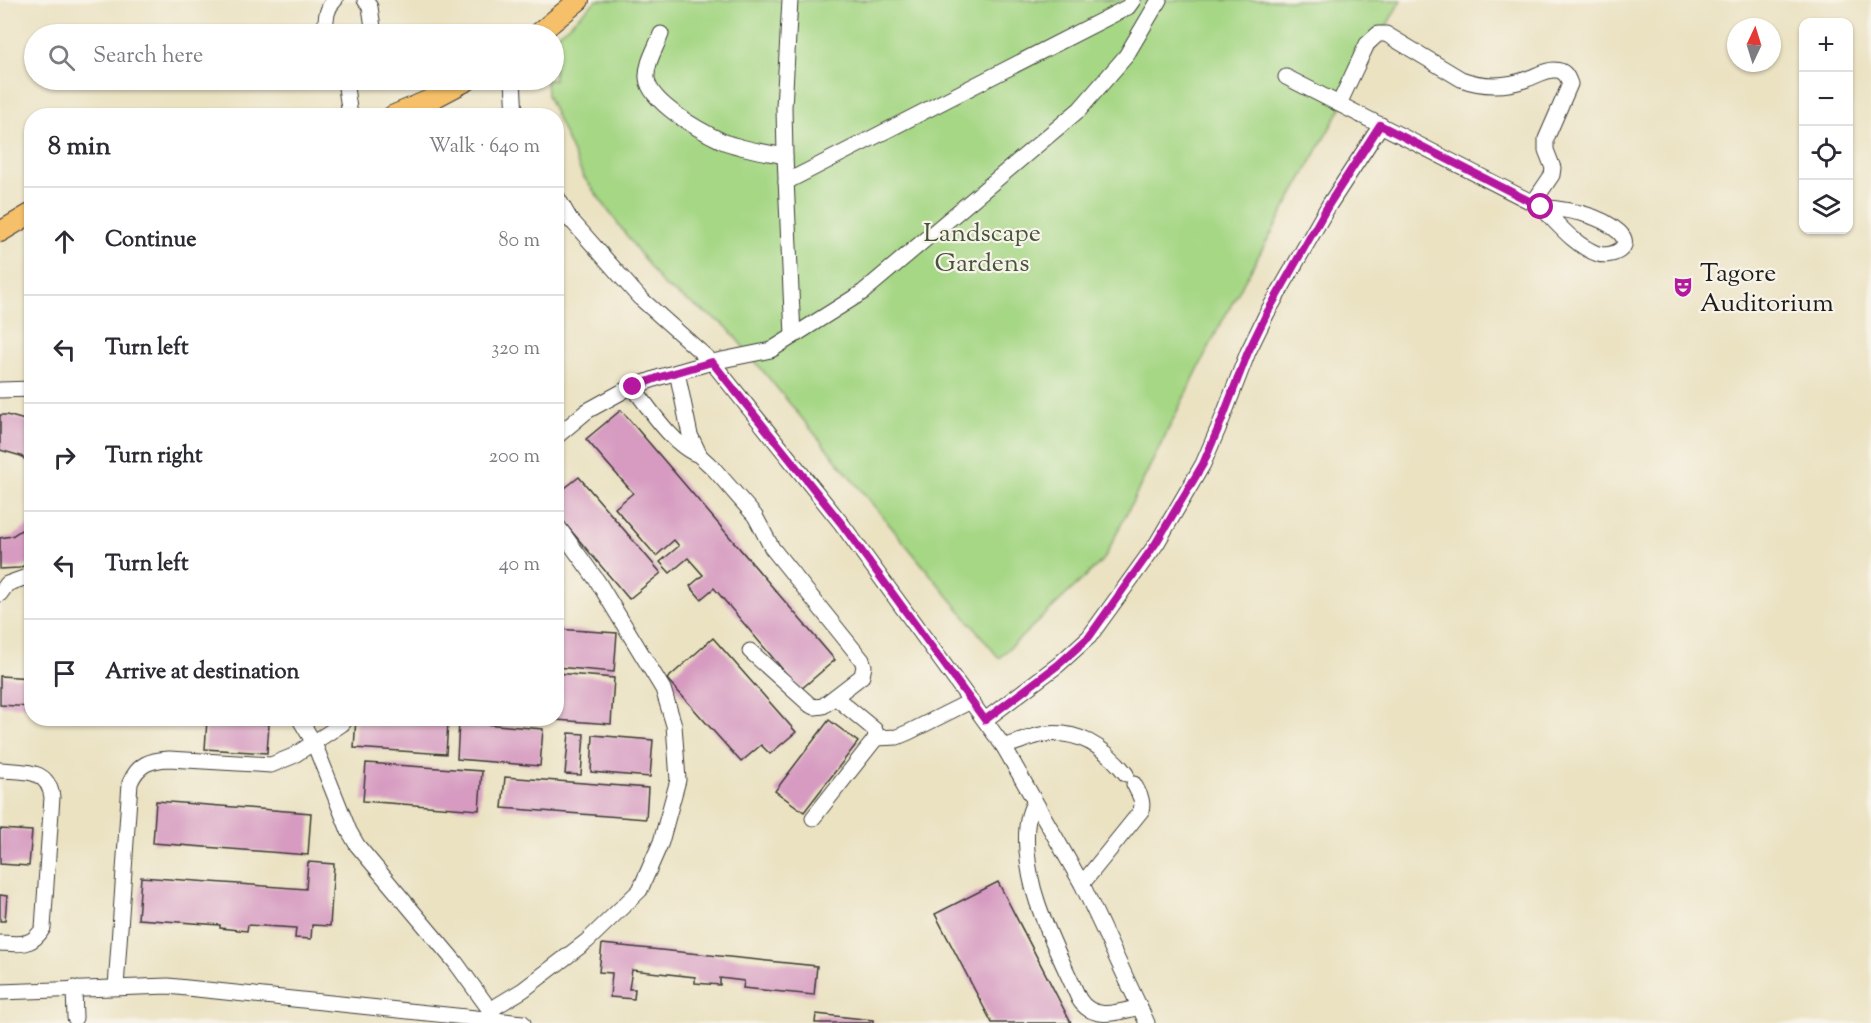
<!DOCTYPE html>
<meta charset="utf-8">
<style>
:root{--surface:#fff;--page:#f7f7f7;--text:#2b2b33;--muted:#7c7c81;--line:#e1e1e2}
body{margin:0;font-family:"Sorts Mill Goudy",serif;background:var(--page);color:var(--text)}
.controls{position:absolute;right:18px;top:18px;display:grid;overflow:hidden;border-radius:12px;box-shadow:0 2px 4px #0004}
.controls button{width:54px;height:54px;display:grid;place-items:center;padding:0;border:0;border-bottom:2px solid var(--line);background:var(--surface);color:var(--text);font:30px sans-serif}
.compass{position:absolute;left:1727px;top:18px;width:54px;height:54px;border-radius:50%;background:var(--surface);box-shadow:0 2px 4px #0004;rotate:4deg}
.stop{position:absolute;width:18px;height:18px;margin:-14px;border:4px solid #b5179e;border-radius:50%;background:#fff}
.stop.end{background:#b5179e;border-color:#fff;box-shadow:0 2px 6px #0008}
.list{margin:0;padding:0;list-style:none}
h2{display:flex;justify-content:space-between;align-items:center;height:78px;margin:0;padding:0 24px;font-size:26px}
h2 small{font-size:20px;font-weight:400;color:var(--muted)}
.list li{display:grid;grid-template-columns:39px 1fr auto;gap:18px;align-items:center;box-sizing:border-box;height:108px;padding:0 24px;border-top:2px solid var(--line)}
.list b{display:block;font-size:22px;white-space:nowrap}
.list em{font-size:20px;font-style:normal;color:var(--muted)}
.icon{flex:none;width:33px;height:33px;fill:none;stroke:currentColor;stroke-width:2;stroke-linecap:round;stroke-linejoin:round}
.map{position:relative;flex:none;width:1871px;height:1023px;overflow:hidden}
.search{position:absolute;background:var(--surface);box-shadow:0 2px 4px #0004;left:24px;top:24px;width:540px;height:66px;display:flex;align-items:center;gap:15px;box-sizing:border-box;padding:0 21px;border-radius:33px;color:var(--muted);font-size:22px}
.panel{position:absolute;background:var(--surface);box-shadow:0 2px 4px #0004;left:24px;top:108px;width:540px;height:618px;border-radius:24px}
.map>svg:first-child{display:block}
.green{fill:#a6d785;stroke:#617a50;stroke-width:1.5}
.building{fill:#d79bc1}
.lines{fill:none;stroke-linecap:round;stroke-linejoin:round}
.minor-casing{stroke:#3b3a35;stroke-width:17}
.major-casing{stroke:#3b3a35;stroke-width:22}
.minor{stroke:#fff;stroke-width:15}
.major{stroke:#f6c06b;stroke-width:20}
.route{stroke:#b5179e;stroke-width:8}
.labels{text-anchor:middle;stroke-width:4.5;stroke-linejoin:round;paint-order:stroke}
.park-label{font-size:26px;fill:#45543c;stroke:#f7f3e8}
.poi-label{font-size:26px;fill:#1c1c1c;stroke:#f7f3e8;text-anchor:start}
</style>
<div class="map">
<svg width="1871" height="1023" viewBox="0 0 1871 1023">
<rect width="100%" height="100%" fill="#f7f3e8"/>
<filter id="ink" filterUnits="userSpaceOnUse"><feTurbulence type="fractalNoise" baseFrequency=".0167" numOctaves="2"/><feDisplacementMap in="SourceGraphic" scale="12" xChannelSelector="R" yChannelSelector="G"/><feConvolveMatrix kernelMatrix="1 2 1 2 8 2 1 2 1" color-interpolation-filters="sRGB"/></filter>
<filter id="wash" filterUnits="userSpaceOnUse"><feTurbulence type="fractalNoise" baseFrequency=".008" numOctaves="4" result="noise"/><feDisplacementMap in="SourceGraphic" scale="24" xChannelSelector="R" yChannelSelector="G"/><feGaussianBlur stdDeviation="1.35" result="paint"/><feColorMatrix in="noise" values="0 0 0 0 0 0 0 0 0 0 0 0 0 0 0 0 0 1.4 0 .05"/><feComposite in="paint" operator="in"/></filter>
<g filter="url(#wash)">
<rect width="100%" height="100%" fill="#ebe2c2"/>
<polygon class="green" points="597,0 1401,0 1219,327 1104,559 999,658 726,326 663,285 583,176 547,95 546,80 554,80 554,38"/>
<g id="blocks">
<g class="building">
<polygon points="621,410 835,660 800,690 714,588 701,599 690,586 703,575 688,558 670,573 660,562 679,546 674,540 656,556 615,508 633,493 586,439"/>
<polygon points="0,415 7,415 32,422 32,466 21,456 0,450"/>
<polygon points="579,477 661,573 629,599 556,513 556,495"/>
<polygon points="32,521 32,562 19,568 0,569 0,538 12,536 26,527"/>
<polygon points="556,629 617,633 614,672 556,667"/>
<polygon points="713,638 796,732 770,754 761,745 741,762 667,679"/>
<polygon points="556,673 614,678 611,724 556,720"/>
<polygon points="0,676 32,678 32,707 0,705"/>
<polygon points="356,718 407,718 448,722 446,754 354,748"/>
<polygon points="207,720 269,724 267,753 205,749"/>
<polygon points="829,720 858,742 804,812 775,791"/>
<polygon points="459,722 543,729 540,766 457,759"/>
<polygon points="569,733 584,734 581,775 565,774"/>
<polygon points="593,735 653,740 650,777 591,772"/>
<polygon points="366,763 482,771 479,810 363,801"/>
<polygon points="505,777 648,788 646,819 502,808"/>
<polygon points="156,801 311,813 308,855 153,843"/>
<polygon points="0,829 32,831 29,866 0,864"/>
<polygon points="308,862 334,864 330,926 312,925 311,939 295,938 296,928 248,925 247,931 220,928 220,925 138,919 141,877 306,889"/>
<polygon points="998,882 1071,1023 992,1023 935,914"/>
<polygon points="0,895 7,896 5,921 0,921"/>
<polygon points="602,944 817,966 814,995 743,988 744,981 720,978 720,985 695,983 695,977 632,970 629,989 635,989 634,999 610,997 612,973 599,972"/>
<polygon points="816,1014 873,1020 873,1023 815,1023"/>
</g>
</g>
</g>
<g filter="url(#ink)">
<use href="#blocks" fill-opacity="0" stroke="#3b3a35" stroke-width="1.5"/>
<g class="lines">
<g class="minor-casing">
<g id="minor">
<polyline points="365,0 370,7 374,34"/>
<polyline points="790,0 784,107 785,156 793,336"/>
<path d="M325,34C326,21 325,9 335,0"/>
<path d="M661,34C656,48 646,63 647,78C649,103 701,131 722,141C741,149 765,152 785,156"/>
<path d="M1286,77L1541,207C1558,224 1575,246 1598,254C1612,258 1635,247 1619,232C1598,213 1568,210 1541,207"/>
<polyline points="345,80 350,116"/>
<polyline points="513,80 515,116"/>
<path d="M1339,104L1367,44L1378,34H1386L1461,79C1482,87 1507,87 1527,79C1536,76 1545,70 1554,70C1565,70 1567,76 1570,84L1546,139V150L1553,168L1552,175L1533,203"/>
<polyline points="786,182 1128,7 1133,0"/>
<polyline points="556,195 571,221"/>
<polyline points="556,212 572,221 639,297 712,362 841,523 1004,747 1082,884 1147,1023"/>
<polyline points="677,372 690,435 700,456 714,469 755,516 772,548 862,660 864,666 862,676 823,706 815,707 810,705 750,651"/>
<path d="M633,387C649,408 674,447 699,455"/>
<polyline points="0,390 32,389"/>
<polyline points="556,437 587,411 627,389 660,377 712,362 771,350 863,292 1080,109 1126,56 1159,0"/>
<polyline points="0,594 7,584 32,575"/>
<polyline points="299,718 314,743 349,831 357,845 456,963 490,1010"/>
<polyline points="985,720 1058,665 1089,637 1157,543 1203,464 1221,422 1248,352 1267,313 1329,205 1381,125"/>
<polyline points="876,738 897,737 909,732 971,701"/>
<path d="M1004,747C1016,743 1028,738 1040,735C1076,728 1105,747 1126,774"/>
<path d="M0,770C24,772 48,768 52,797L43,928C32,947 20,944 0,943"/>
<path d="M1035,802C1019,824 1029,877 1037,901C1048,935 1065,967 1079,999C1093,1022 1119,1012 1140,1007"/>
<polyline points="813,818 876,738 875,730 835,697"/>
<path d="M1082,884L1141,811C1144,801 1139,794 1134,784"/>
<path d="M116,987L130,783C138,764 150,760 169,759L271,765L293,756L342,724L347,718"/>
<polyline points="74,988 75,1018"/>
<polyline points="0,992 168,986 523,1023"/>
<polyline points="487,1023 490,1010 523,990 587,941 640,890 661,842 678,780 674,725 663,689 598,582 556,524"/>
</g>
</g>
<g class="major-casing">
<g id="major">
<polyline points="538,34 579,0"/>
<polyline points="392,116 434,98 468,80"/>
<polyline points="0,232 32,213"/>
</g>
</g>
<use href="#minor" class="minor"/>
<use href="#major" class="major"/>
</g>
</g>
<g class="lines" filter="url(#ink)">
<polyline class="route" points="633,387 660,377 712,362 841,523 985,720 1058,665 1089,637 1156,543 1203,464 1221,422 1248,352 1267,313 1329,204 1380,125 1541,207"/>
</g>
<defs>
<g id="theatre-bare" transform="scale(1.62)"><path d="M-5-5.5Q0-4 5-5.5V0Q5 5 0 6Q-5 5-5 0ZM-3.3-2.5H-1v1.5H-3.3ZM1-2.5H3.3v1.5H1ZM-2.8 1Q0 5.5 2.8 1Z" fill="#b5179e" stroke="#f7f3e8" stroke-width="2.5" paint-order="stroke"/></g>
</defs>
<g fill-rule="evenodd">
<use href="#theatre-bare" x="1683" y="287"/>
</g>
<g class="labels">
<g class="park-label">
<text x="982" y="241">Landscape<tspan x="982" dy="30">Gardens</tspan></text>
</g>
<g class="poi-label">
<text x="1700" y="281">Tagore<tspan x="1700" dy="30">Auditorium</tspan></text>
</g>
</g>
</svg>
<div class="controls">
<button>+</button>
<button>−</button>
<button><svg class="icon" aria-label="locate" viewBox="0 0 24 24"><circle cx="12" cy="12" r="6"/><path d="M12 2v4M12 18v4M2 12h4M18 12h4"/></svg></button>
<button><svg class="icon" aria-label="layers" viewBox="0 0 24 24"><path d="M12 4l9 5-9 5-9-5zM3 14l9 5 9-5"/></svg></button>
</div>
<svg class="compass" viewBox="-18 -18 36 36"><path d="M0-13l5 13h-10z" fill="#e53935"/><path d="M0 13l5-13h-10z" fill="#7c7c81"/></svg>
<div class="stop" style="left:1541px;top:207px"></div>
<div class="stop end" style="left:633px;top:387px"></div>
<div class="search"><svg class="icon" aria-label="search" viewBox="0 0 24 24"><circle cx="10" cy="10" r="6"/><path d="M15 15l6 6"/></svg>Search here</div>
<section class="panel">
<h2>8 min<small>Walk · 640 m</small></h2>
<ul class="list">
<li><svg class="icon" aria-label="ahead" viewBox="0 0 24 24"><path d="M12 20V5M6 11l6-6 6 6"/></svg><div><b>Continue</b></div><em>80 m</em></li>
<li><svg class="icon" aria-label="left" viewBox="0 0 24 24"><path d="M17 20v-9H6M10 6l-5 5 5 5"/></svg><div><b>Turn left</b></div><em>320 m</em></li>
<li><svg class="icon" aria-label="right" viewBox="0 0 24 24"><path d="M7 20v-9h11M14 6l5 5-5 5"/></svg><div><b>Turn right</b></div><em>200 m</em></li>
<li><svg class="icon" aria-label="left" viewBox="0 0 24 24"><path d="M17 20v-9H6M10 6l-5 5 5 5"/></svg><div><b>Turn left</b></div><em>40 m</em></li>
<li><svg class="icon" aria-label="arrive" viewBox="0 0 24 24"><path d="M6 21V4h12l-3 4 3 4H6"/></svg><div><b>Arrive at destination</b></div></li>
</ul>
</section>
</div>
